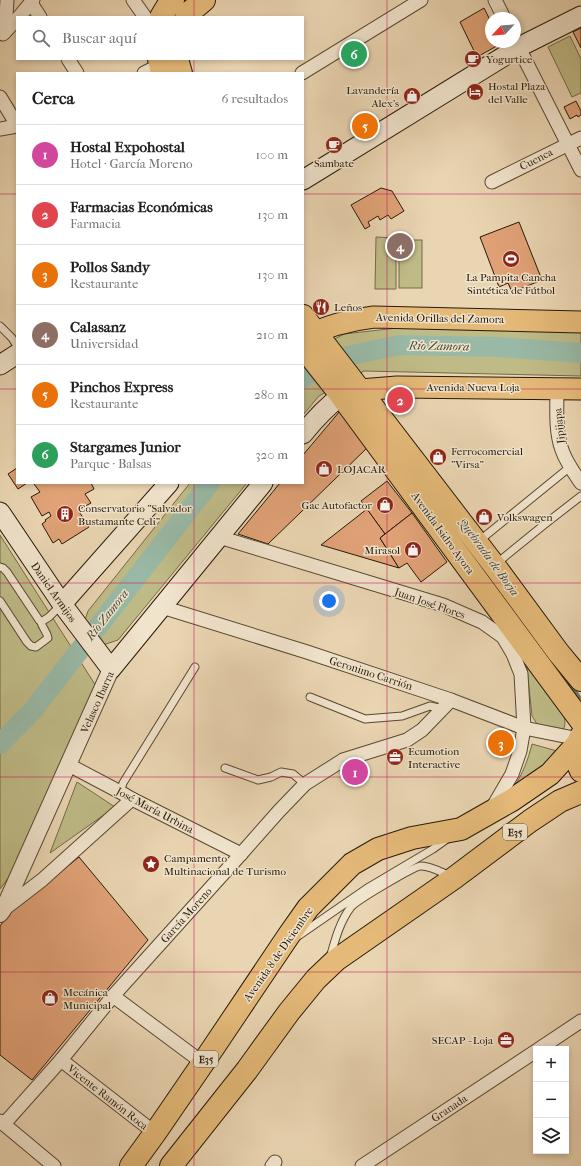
<!DOCTYPE html>
<html lang="es">
<meta charset="utf-8">
<style>
:root{--surface:#fff;--page:#f6f6f6;--text:#202124;--muted:#757577;--line:#e0e0e0;--accent:#111827}
body{margin:0;font-family:"IM FELL French Canon",serif;background:var(--page);color:var(--text)}
.controls{position:absolute;right:12px;bottom:12px;display:grid;overflow:hidden;border-radius:0px;box-shadow:0 2px 6px #0003}
.controls button{width:36px;height:36px;display:grid;place-items:center;padding:0;border:0;border-bottom:1px solid var(--line);background:var(--surface);color:var(--text);font:20px sans-serif}
.compass{position:absolute;left:485px;top:12px;width:36px;height:36px;border-radius:50%;background:var(--surface);box-shadow:0 2px 6px #0003;rotate:244deg}
.you{position:absolute;left:329px;top:601px;width:14px;height:14px;margin:-10px;border:3px solid #fff;border-radius:50%;background:#1a73e8;box-shadow:0 0 0 6px #1a73e833}
.badge{display:grid;place-items:center;width:26px;height:26px;border-radius:50%;background:var(--accent);color:#fff;font-size:13px;font-weight:700}
.pin{position:absolute;translate:-50% -50%;border:2px solid #fff;box-shadow:0 1px 4px #0006}
.list{margin:0;padding:0;list-style:none}
h2{display:flex;justify-content:space-between;align-items:center;height:52px;margin:0;padding:0 16px;font-size:17px}
h2 small{font-size:13px;font-weight:400;color:var(--muted)}
.list li{display:grid;grid-template-columns:26px 1fr auto;gap:12px;align-items:center;box-sizing:border-box;height:60px;padding:0 16px;border-top:1px solid var(--line)}
.list b{display:block;font-size:15px;white-space:nowrap}
.list p{margin:0;font-size:13px;white-space:nowrap;color:var(--muted)}
.list em{font-size:13px;font-style:normal;color:var(--muted)}
.icon{flex:none;width:22px;height:22px;fill:none;stroke:currentColor;stroke-width:2;stroke-linecap:round;stroke-linejoin:round}
.map{position:relative;flex:none;width:581px;height:1166px;overflow:hidden}
.search{position:absolute;background:var(--surface);box-shadow:0 2px 6px #0003;left:16px;top:16px;width:288px;height:44px;display:flex;align-items:center;gap:10px;box-sizing:border-box;padding:0 14px;border-radius:0px;color:var(--muted);font-size:15px}
.panel{position:absolute;background:var(--surface);box-shadow:0 2px 6px #0003;left:16px;top:72px;width:288px;height:412px;border-radius:0px}
.map>svg:first-child{display:block}
.green{fill:#bfbb87;stroke:#736a48}
.lines{fill:none;stroke-linecap:round;stroke-linejoin:round}
.stream{stroke:#6b7967;stroke-width:3.5}
.river{stroke:#99b9a6;stroke-width:20}
.building{fill:#e1a277;stroke:#271a08}
.service-casing{stroke:#584932;stroke-width:9}
.minor-casing{stroke:#584932;stroke-width:15}
.tertiary-casing{stroke:#584932;stroke-width:18}
.secondary-casing{stroke:#271a08;stroke-width:21}
.primary-casing{stroke:#271a08;stroke-width:23}
.trunk-casing{stroke:#271a08;stroke-width:24}
.service{stroke:#f1e4cd;stroke-width:7}
.minor{stroke:#f1e4cd;stroke-width:13}
.tertiary{stroke:#f1e4cd;stroke-width:16}
.secondary{stroke:#f1e4cd;stroke-width:19}
.primary{stroke:#e5ba79;stroke-width:21}
.trunk{stroke:#e5ba79;stroke-width:22}
.grid{fill:none;stroke:#c2185b;stroke-width:1;stroke-opacity:0.55}
.labels{text-anchor:middle;stroke-width:3;stroke-linejoin:round;paint-order:stroke}
.shield{fill:#f1e4cd;stroke:#645743;stroke-width:1}
.shield-label{font-size:10px;font-weight:bold;fill:#271a08}
.poi-label{font-size:11px;fill:#271a08;stroke:#f1e4cd;text-anchor:start}
.street-label{font-size:11px;fill:#271a08;stroke:#f1e4cd}
.water-label{font-size:12px;font-style:italic;fill:#494a37;stroke:#f1e4cd}
</style>
<div class="map">
<svg width="581" height="1166" viewBox="0 0 581 1166">
<rect width="100%" height="100%" fill="#ead5b2"/>
<filter id="stains"><feTurbulence type="fractalNoise" baseFrequency=".005" numOctaves="4"/><feColorMatrix values="0 0 0 0 .2 0 0 0 0 .09 0 0 0 0 .02 0 0 0 .5 -.17"/></filter>
<radialGradient id="worn" r=".72"><stop offset=".6" stop-color="#630" stop-opacity="0"/><stop offset="1" stop-color="#630" stop-opacity=".3"/></radialGradient>
<g class="green">
<polygon points="570,36 581,59 581,93 572,97 548,47"/>
<polygon points="376,237 396,238 396,289 375,289"/>
<rect x="399" y="240" width="23" height="48"/>
<polygon points="406,327 581,329 581,376 364,371 319,396 303,415 303,356 344,334"/>
<polygon points="190,483 247,483 118,640 103,645 83,626 88,611"/>
<polygon points="0,535 96,686 9,877 0,889"/>
<path d="M518,649L562,710C564,717 567,723 563,730L558,731L537,724L532,716L527,669Z"/>
<path d="M532,744L557,751L544,766L514,787C523,773 528,760 532,744Z"/>
<polygon points="77,782 115,807 50,853"/>
</g>
<g class="lines">
<polyline class="stream" points="568,681 580,698"/>
<g class="river">
<polyline points="303,378 329,360 399,345 498,347 581,353"/>
<polyline points="0,744 33,710 210,483"/>
</g>
</g>
<g class="building">
<polygon points="484,8 491,22 491,42 502,43 477,57 460,22"/>
<polygon points="581,28 581,48 573,32"/>
<polygon points="576,101 581,111 581,115 578,117 577,115 570,119 564,107"/>
<polygon points="381,188 392,191 404,211 391,219 388,215 380,220 378,216 368,222 370,226 365,229 351,205"/>
<polygon points="519,222 542,280 512,292 508,283 499,287 480,237"/>
<polygon points="340,411 367,448 268,544 238,534 280,483 303,483 303,455"/>
<polygon points="17,468 17,483 27,483 18,489 8,474"/>
<polygon points="387,481 412,513 385,534 361,501"/>
<polygon points="36,483 91,483 94,489 85,494 91,503 78,510 89,527 62,544 59,539 53,543 42,524 46,521 45,520 51,516 49,512 42,516 31,497 40,492 34,484"/>
<polygon points="367,509 385,534 380,538 399,568 321,545"/>
<polygon points="412,513 447,562 421,582 407,563 399,568 380,538"/>
<polygon points="79,857 148,940 32,1080 0,1055 0,926 10,913"/>
</g>
<g class="lines">
<g class="service-casing">
<g id="service">
<polyline points="0,326 12,338 17,346"/>
<polyline points="479,541 570,467"/>
<polyline points="497,563 545,524 581,496"/>
<path d="M0,567L3,568L7,572L39,620L41,622C42,628 47,631 48,638L36,647L31,646L27,642L0,601"/>
<polyline points="41,622 49,617 62,604"/>
<polyline points="310,697 365,719 402,716 430,706 443,709"/>
<polyline points="225,768 258,780 271,777 281,772 293,774 305,784"/>
<polyline points="120,792 123,783 195,667"/>
<polyline points="298,936 369,887 433,849 447,839"/>
<path d="M330,958C335,940 340,921 351,907C356,901 414,866 421,866C431,866 441,872 450,876"/>
</g>
</g>
<g class="minor-casing">
<g id="minor">
<polyline points="133,0 145,17"/>
<polyline points="495,0 504,18"/>
<polyline points="31,3 40,17"/>
<polyline points="19,17 33,0"/>
<polyline points="5,32 7,0"/>
<polyline points="3,34 17,19"/>
<polyline points="515,40 581,170"/>
<polyline points="68,59 77,73"/>
<polyline points="144,73 166,62"/>
<polyline points="302,73 421,0"/>
<polyline points="0,97 17,125"/>
<polyline points="0,129 17,126"/>
<polyline points="492,182 581,138"/>
<path d="M557,388C557,409 555,431 562,450C566,462 574,473 581,483"/>
<polyline points="219,537 443,605 482,622 503,637 513,654 521,674 524,728 520,751 512,774 491,810"/>
<polyline points="162,607 307,652 451,700 524,728 579,739"/>
<polyline points="69,765 120,792 132,799 241,854"/>
<polyline points="3,910 42,880 132,799"/>
<polyline points="113,996 203,1063"/>
<polyline points="539,1049 581,1021"/>
<polyline points="61,1060 155,1133"/>
<polyline points="0,1121 54,1166"/>
<polyline points="4,1124 61,1060 113,996 241,854 279,811 305,784 343,760 407,740 422,730 451,700"/>
<polyline points="272,1166 275,1162"/>
<polyline points="362,1166 536,1051"/>
</g>
</g>
<g class="tertiary-casing">
<polyline id="tertiary" points="0,914 3,910 111,669"/>
</g>
<g class="secondary-casing">
<g id="secondary">
<polyline points="303,180 519,47 581,16"/>
<polyline points="0,365 17,354"/>
<path d="M303,434C315,419 326,407 341,396"/>
<polyline points="0,512 62,604 111,669 263,483"/>
<polyline points="62,604 169,483"/>
</g>
</g>
<g class="primary-casing">
<g id="primary">
<path d="M303,338C326,326 348,320 374,317L581,322"/>
<polyline points="344,395 360,390 397,387 581,389"/>
</g>
</g>
<g class="trunk-casing">
<g id="trunk">
<polyline points="161,17 170,2 173,0"/>
<polyline points="186,17 191,11 204,0"/>
<polyline points="159,59 162,73"/>
<polyline points="177,59 181,73"/>
<polyline points="303,316 494,565 558,652 581,680"/>
<polyline points="303,347 337,390 581,721"/>
<path d="M581,736C575,747 575,760 581,771"/>
<polyline points="131,1166 155,1133 203,1063 289,935 308,908 352,864 378,849 412,838 461,829 512,800 550,774 578,743"/>
<polyline points="171,1166 247,1070 289,1012 316,979 336,960 454,878 530,821 560,801 581,792"/>
</g>
</g>
<use href="#service" class="service"/>
<use href="#minor" class="minor"/>
<use href="#tertiary" class="tertiary"/>
<use href="#secondary" class="secondary"/>
<use href="#primary" class="primary"/>
<use href="#trunk" class="trunk"/>
</g>
<path class="grid" d="M194,0V17M387,0V1166M194,59V73M0,194H17M303,194H581M0,389H17M303,389H581M194,483V1166M0,583H581M0,777H581M0,972H581"/>
<defs>
<g id="cafe-disc" transform="scale(0.9)"><circle r="9.5" fill="#8f2418" stroke="#f1e4cd"/><path d="M-5.5-4.5H6V0H3Q3 3.5 0 3.5H-2.5Q-5.5 3.5-5.5 0ZM3-3.2v2h1.7v-2ZM-6 4.5H4V6H-6Z" fill="#fff"/></g>
<g id="hotel-disc" transform="scale(0.9)"><circle r="9.5" fill="#8f2418" stroke="#f1e4cd"/><path d="M-6-4.5h1.5V1H6V5H4.5V3h-9V5H-6ZM-4 0a1.8 1.8 0 1 1 3.6 0ZM.5 0V-2.5h3Q6-2.5 6 0Z" fill="#fff"/></g>
<g id="shop-disc" transform="scale(0.9)"><circle r="9.5" fill="#8f2418" stroke="#f1e4cd"/><path d="M-5-2.5h2.3a2.7 3.5 0 0 1 5.4 0H5L5.5 6h-11ZM-1.5-2.5h3a1.5 2.3 0 0 0-3 0Z" fill="#fff"/></g>
<g id="stadium-disc" transform="scale(0.9)"><circle r="9.5" fill="#8f2418" stroke="#f1e4cd"/><path d="M0-5a6.5 5 0 1 0 0 10a6.5 5 0 1 0 0-10ZM-3.5-1.8h7v3.6h-7Z" fill="#fff"/></g>
<g id="restaurant-disc" transform="scale(0.9)"><circle r="9.5" fill="#8f2418" stroke="#f1e4cd"/><path d="M-5-6h1v4h1v-4h1v4h1v-4h1v5L-1.5 .5V6h-2V.5L-5-1ZM5-6V6H3V1.5H1.5Q1.5-4 5-6Z" fill="#fff"/></g>
<g id="building-disc" transform="scale(0.9)"><circle r="9.5" fill="#8f2418" stroke="#f1e4cd"/><path d="M-4-6H4V6H1V3H-1V6H-4ZM-2.5-4.3h1.7v1.8h-1.7ZM.8-4.3h1.7v1.8H.8ZM-2.5-1h1.7V.8h-1.7ZM.8-1h1.7V.8H.8Z" fill="#fff"/></g>
<g id="office-disc" transform="scale(0.9)"><circle r="9.5" fill="#8f2418" stroke="#f1e4cd"/><path d="M-6-3h4V-5.5h4V-3h4V5H-6ZM-1-4.5V-3h2v-1.5ZM-6 0V1H6V0Z" fill="#fff"/></g>
<g id="sight-disc" transform="scale(0.9)"><circle r="9.5" fill="#8f2418" stroke="#f1e4cd"/><path d="M0-6L1.8-2.2L6-1.7L2.9 1.2L3.7 5.4L0 3.3L-3.7 5.4L-2.9 1.2L-6-1.7L-1.8-2.2Z" fill="#fff"/></g>
</defs>
<g fill-rule="evenodd">
<use href="#cafe-disc" x="473" y="59"/>
<use href="#hotel-disc" x="475" y="92"/>
<use href="#shop-disc" x="412" y="96"/>
<use href="#cafe-disc" x="334" y="145"/>
<use href="#stadium-disc" x="511" y="259"/>
<use href="#restaurant-disc" x="321" y="307"/>
<use href="#shop-disc" x="438" y="457"/>
<use href="#shop-disc" x="324" y="469"/>
<use href="#shop-disc" x="385" y="505"/>
<use href="#building-disc" x="65" y="514"/>
<use href="#shop-disc" x="484" y="517"/>
<use href="#shop-disc" x="413" y="550"/>
<use href="#office-disc" x="395" y="757"/>
<use href="#sight-disc" x="151" y="864"/>
<use href="#shop-disc" x="50" y="998"/>
<use href="#office-disc" x="506" y="1040"/>
</g>
<g class="labels">
<g class="shield">
<rect x="503" y="824" width="24" height="16" rx="3"/>
<rect x="194" y="1051" width="24" height="16" rx="3"/>
</g>
<g class="shield-label">
<text x="515" y="836">E35</text>
<text x="206" y="1063">E35</text>
</g>
<g class="poi-label">
<text x="486" y="63">Yogurtice</text>
<text x="488" y="90">Hostal Plaza<tspan x="488" dy="13">del Valle</tspan></text>
<text x="399" y="94" text-anchor="end">Lavandería<tspan x="399" dy="13">Alex's</tspan></text>
<text x="334" y="167" text-anchor="middle">Sambate</text>
<text x="511" y="281" text-anchor="middle">La Pampita Cancha<tspan x="511" dy="13">Sintética de Fútbol</tspan></text>
<text x="334" y="311">Leños</text>
<text x="451" y="455">Ferrocomercial<tspan x="451" dy="13">"Virsa"</tspan></text>
<text x="337" y="473">LOJACAR</text>
<text x="372" y="509" text-anchor="end">Gac Autofactor</text>
<text x="78" y="512">Conservatorio "Salvador<tspan x="78" dy="13">Bustamante Celi"</tspan></text>
<text x="497" y="521">Volkswagen</text>
<text x="400" y="554" text-anchor="end">Mirasol</text>
<text x="408" y="755">Ecumotion<tspan x="408" dy="13">Interactive</tspan></text>
<text x="164" y="862">Campamento<tspan x="164" dy="13">Multinacional de Turismo</tspan></text>
<text x="63" y="996">Mecánica<tspan x="63" dy="13">Municipal</tspan></text>
<text x="493" y="1044" text-anchor="end">SECAP - Loja</text>
</g>
<g class="street-label">
<text transform="translate(536 159) rotate(-27)" y="4">Cuenca</text>
<text transform="translate(440 318) rotate(1)" y="4">Avenida Orillas del Zamora</text>
<text x="473" y="391">Avenida Nueva Loja</text>
<text transform="translate(559 426) rotate(-96)" y="4">Jipijapa</text>
<text transform="translate(443 533) rotate(54)" y="4">Avenida Isidro Ayora</text>
<text transform="translate(54 592) rotate(55)" y="4">Daniel Armijos</text>
<text transform="translate(430 603) rotate(19)" y="4">Juan José Flores</text>
<text transform="translate(371 673) rotate(18)" y="4">Geronimo Carrión</text>
<text transform="translate(97 702) rotate(-66)" y="4">Velasco Ibarra</text>
<text transform="translate(155 810) rotate(28)" y="4">José María Urbina</text>
<text transform="translate(186 915) rotate(-48)" y="4">García Moreno</text>
<text transform="translate(278 954) rotate(-55)" y="4">Avenida 8 de Diciembre</text>
<text transform="translate(108 1097) rotate(38)" y="4">Vicente Ramón Roca</text>
<text transform="translate(449 1108) rotate(-34)" y="4">Granada</text>
</g>
<g class="water-label">
<text transform="translate(439 346) rotate(1)" y="4">Río Zamora</text>
<text transform="translate(489 557) rotate(54)" y="4">Quebrada de Borja</text>
<text transform="translate(107 615) rotate(-52)" y="4">Río Zamora</text>
</g>
</g>
<rect width="100%" height="100%" filter="url(#stains)"/>
<rect width="100%" height="100%" fill="url(#worn)"/>
</svg>
<div class="controls">
<button>+</button>
<button>−</button>
<button><svg class="icon" aria-label="layers" viewBox="0 0 24 24"><path d="M12 4l9 5-9 5-9-5zM3 14l9 5 9-5"/></svg></button>
</div>
<svg class="compass" viewBox="-18 -18 36 36"><path d="M0-13l5 13h-10z" fill="#e53935"/><path d="M0 13l5-13h-10z" fill="#757577"/></svg>
<div class="you"></div>
<div class="pin badge" style="left:355px;top:772px;background:#d1479c">1</div>
<div class="pin badge" style="left:400px;top:400px;background:#e0444e">2</div>
<div class="pin badge" style="left:501px;top:743px;background:#e8710a">3</div>
<div class="pin badge" style="left:400px;top:246px;background:#8d6e63">4</div>
<div class="pin badge" style="left:365px;top:126px;background:#e8710a">5</div>
<div class="pin badge" style="left:354px;top:54px;background:#2e9e5b">6</div>
<div class="search"><svg class="icon" aria-label="search" viewBox="0 0 24 24"><circle cx="10" cy="10" r="6"/><path d="M15 15l6 6"/></svg>Buscar aquí</div>
<section class="panel">
<h2>Cerca<small>6 resultados</small></h2>
<ul class="list">
<li><span class="badge" style="background:#d1479c">1</span><div><b>Hostal Expohostal</b><p>Hotel · García Moreno</p></div><em>100 m</em></li>
<li><span class="badge" style="background:#e0444e">2</span><div><b>Farmacias Económicas</b><p>Farmacia</p></div><em>130 m</em></li>
<li><span class="badge" style="background:#e8710a">3</span><div><b>Pollos Sandy</b><p>Restaurante</p></div><em>130 m</em></li>
<li><span class="badge" style="background:#8d6e63">4</span><div><b>Calasanz</b><p>Universidad</p></div><em>210 m</em></li>
<li><span class="badge" style="background:#e8710a">5</span><div><b>Pinchos Express</b><p>Restaurante</p></div><em>280 m</em></li>
<li><span class="badge" style="background:#2e9e5b">6</span><div><b>Stargames Junior</b><p>Parque · Balsas</p></div><em>320 m</em></li>
</ul>
</section>
</div>
